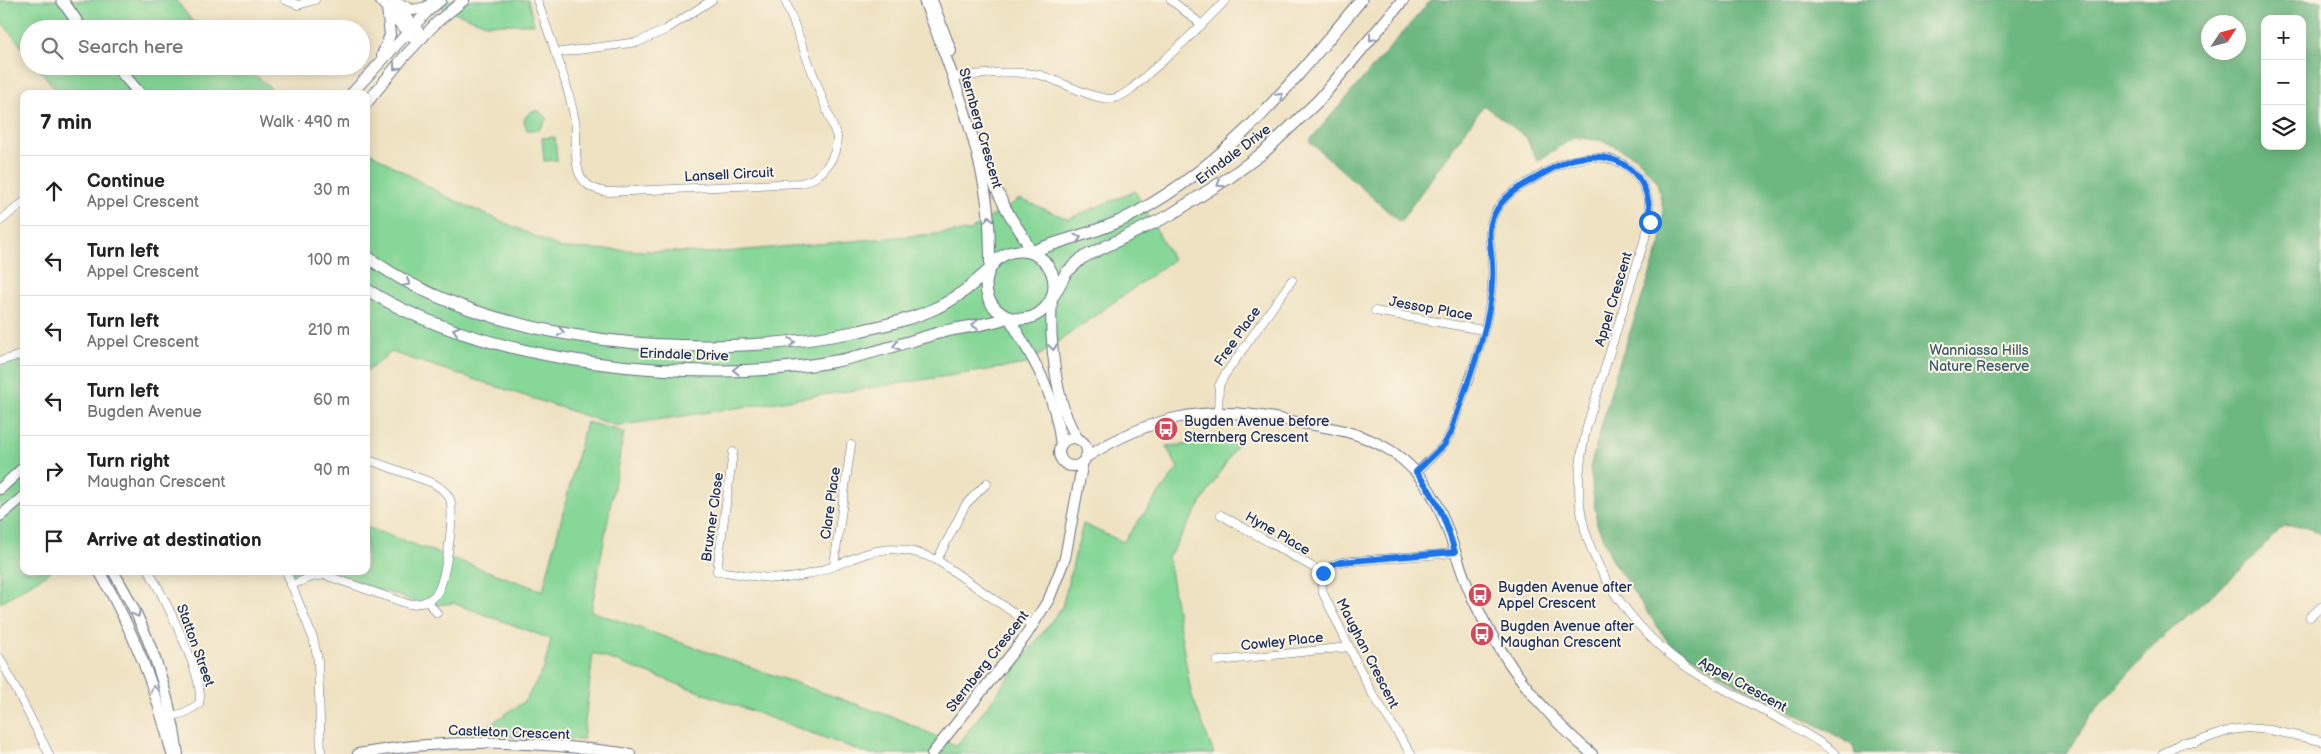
<!DOCTYPE html>
<meta charset="utf-8">
<style>
:root{--surface:#fff;--page:#f2f2f2;--text:#222;--muted:#767676;--line:#e0e0e0}
body{margin:0;font-family:"Balsamiq Sans",sans-serif;background:var(--page);color:var(--text)}
.controls{position:absolute;right:15px;top:15px;display:grid;overflow:hidden;border-radius:10px;box-shadow:0 2px 12px #0003}
.controls button{width:45px;height:45px;display:grid;place-items:center;padding:0;border:0;border-bottom:1px solid var(--line);background:var(--surface);color:var(--text);font:25px sans-serif}
.compass{position:absolute;left:2201px;top:15px;width:45px;height:45px;border-radius:50%;background:var(--surface);box-shadow:0 2px 12px #0003;rotate:54deg}
.stop{position:absolute;width:15px;height:15px;margin:-11px;border:4px solid #1a73e8;border-radius:50%;background:#fff}
.stop.end{background:#1a73e8;border-color:#fff;box-shadow:0 1px 5px #0008}
.list{margin:0;padding:0;list-style:none}
h2{display:flex;justify-content:space-between;align-items:center;height:65px;margin:0;padding:0 20px;font-size:21px}
h2 small{font-size:16px;font-weight:400;color:var(--muted)}
.list li{display:grid;grid-template-columns:32px 1fr auto;gap:15px;align-items:center;box-sizing:border-box;height:70px;padding:0 20px;border-top:1px solid var(--line)}
.list b{display:block;font-size:19px;white-space:nowrap}
.list p{margin:0;font-size:16px;white-space:nowrap;color:var(--muted)}
.list em{font-size:16px;font-style:normal;color:var(--muted)}
.icon{flex:none;width:28px;height:28px;fill:none;stroke:currentColor;stroke-width:2;stroke-linecap:round;stroke-linejoin:round}
.map{position:relative;flex:none;width:2321px;height:754px;overflow:hidden}
.search{position:absolute;background:var(--surface);box-shadow:0 2px 12px #0003;left:20px;top:20px;width:350px;height:55px;display:flex;align-items:center;gap:12px;box-sizing:border-box;padding:0 18px;border-radius:28px;color:var(--muted);font-size:19px}
.panel{position:absolute;background:var(--surface);box-shadow:0 2px 12px #0003;left:20px;top:90px;width:350px;height:485px;border-radius:10px}
.map>svg:first-child{display:block}
.green{fill:#86d798;stroke:#50837b}
.forest{fill:#6cb880;stroke:#44746f;fill-rule:evenodd}
.lines{fill:none;stroke-linecap:round;stroke-linejoin:round}
.stream{stroke:#60b3dc;stroke-width:3}
.street-casing{stroke:#656e81;stroke-width:9}
.secondary-casing{stroke:#656e81;stroke-width:12}
.primary-casing{stroke:#656e81;stroke-width:13}
.street{stroke:#fff;stroke-width:8}
.secondary{stroke:#fff;stroke-width:10}
.primary{stroke:#fff;stroke-width:11}
.oneway{stroke:#8d97ae}
.route{stroke:#1a73e8;stroke-width:6}
.labels{text-anchor:middle;stroke-width:4;stroke-linejoin:round;paint-order:stroke}
.street-label{font-size:14px;fill:#1b2f5e;stroke:#fcf5e5}
.park-label{font-size:14px;fill:#36596c;stroke:#fcf5e5}
.poi-label{font-size:14px;fill:#1b2f5e;stroke:#fcf5e5;text-anchor:start}
</style>
<div class="map">
<svg width="2321" height="754" viewBox="0 0 2321 754">
<rect width="100%" height="100%" fill="#fcf5e5"/>
<filter id="ink" filterUnits="userSpaceOnUse"><feTurbulence type="fractalNoise" baseFrequency=".02" numOctaves="2"/><feDisplacementMap in="SourceGraphic" scale="10" xChannelSelector="R" yChannelSelector="G"/><feConvolveMatrix kernelMatrix="1 2 1 2 8 2 1 2 1" color-interpolation-filters="sRGB"/></filter>
<filter id="wash" filterUnits="userSpaceOnUse"><feTurbulence type="fractalNoise" baseFrequency=".0096" numOctaves="4" result="noise"/><feDisplacementMap in="SourceGraphic" scale="20" xChannelSelector="R" yChannelSelector="G"/><feGaussianBlur stdDeviation="1.12" result="paint"/><feColorMatrix in="noise" values="0 0 0 0 0 0 0 0 0 0 0 0 0 0 0 0 0 1.4 0 .05"/><feComposite in="paint" operator="in"/></filter>
<g filter="url(#wash)">
<rect width="100%" height="100%" fill="#efe2c2"/>
<g class="green">
<polygon points="0,0 176,0 198,29 29,29 29,56 0,20"/>
<polygon points="422,0 528,0 534,24 486,24"/>
<polygon points="37,66 244,66 278,94 59,94"/>
<polygon points="532,111 539,111 547,118 539,130 527,130 524,121 526,116"/>
<polygon points="555,137 557,160 544,161 542,138"/>
<polygon points="366,150 443,195 561,248 711,253 969,231 1020,199 1068,219 1135,191 1173,260 1027,364 617,426 391,352 366,372"/>
<polygon points="24,354 24,571 51,571 0,603 0,367"/>
<polygon points="586,422 624,432 591,611 901,720 957,746 1062,607 1083,524 1123,542 1178,468 1166,446 1239,441 1168,558 1191,693 1214,754 869,754 593,653 583,740 474,735 525,701 544,668 551,639 453,603 429,606 322,571 292,576 289,571 366,571 366,527 543,591"/>
</g>
<path class="forest" d="M1431,0H2321V535L2306,526H2283L2244,567L2158,641L2090,716L2067,754H1856L1852,745L1821,727L1739,685L1668,642L1613,562L1597,524L1590,468L1616,373L1661,242L1663,209L1657,181L1636,157L1604,141L1575,137L1537,161L1526,137L1484,105L1400,222L1309,141ZM2265,19H2302V146H2265ZM2208,22H2238V52H2208Z"/>
<g class="lines">
<polyline class="stream" points="2319,526 2321,528"/>
</g>
</g>
<g filter="url(#ink)">
<g class="lines">
<g class="street-casing">
<g id="street">
<polyline points="285,0 298,5 315,0"/>
<path d="M537,0C551,40 567,80 575,121C578,137 573,160 580,175C586,187 596,190 608,192L801,183C822,179 837,158 837,137L785,0"/>
<polyline points="1171,0 1202,25"/>
<polyline points="555,53 638,42 665,30 712,0"/>
<path d="M953,77C981,75 1012,69 1040,75C1059,80 1098,103 1115,98C1128,94 1139,82 1149,73C1176,50 1201,26 1226,0"/>
<polyline points="0,221 24,202"/>
<polyline points="1375,311 1483,330"/>
<polyline points="0,361 24,354"/>
<polyline points="1218,412 1219,386 1224,376 1292,280"/>
<path d="M733,452L717,571C745,574 777,583 805,575C860,562 876,534 937,560L1033,626"/>
<path d="M1416,473L1444,445L1451,432C1463,393 1482,349 1489,309C1492,293 1493,279 1492,263C1491,246 1486,231 1494,215C1503,195 1521,186 1539,176C1550,170 1562,162 1574,160C1620,149 1651,174 1650,222L1587,426C1581,453 1577,478 1580,505C1589,574 1642,642 1701,676C1729,692 1757,707 1785,722C1803,732 1820,741 1836,754"/>
<polyline points="1221,515 1323,573"/>
<polyline points="937,560 966,504 987,483"/>
<polyline points="834,565 851,445"/>
<path d="M149,571C163,596 207,680 199,704L184,713L168,717"/>
<polyline points="286,571 313,638 318,660 321,754"/>
<path d="M291,585L312,577L325,575L408,604C419,604 428,603 436,594C446,583 455,513 450,499C446,491 440,487 433,483L366,459"/>
<polyline points="427,601 437,613"/>
<polyline points="2310,617 2321,607"/>
<polyline points="0,658 49,754"/>
<polyline points="1218,661 1349,647"/>
<path d="M1411,754L1370,690L1323,593C1319,578 1324,567 1340,562L1455,553"/>
<polyline points="2162,754 2183,742 2196,742 2231,730 2247,728 2270,730 2321,741"/>
</g>
</g>
<g class="secondary-casing">
<g id="secondary">
<polyline points="380,0 411,37"/>
<polyline points="393,0 423,37"/>
<path d="M924,0C949,65 980,142 988,211C990,230 990,249 990,268"/>
<polyline points="932,0 951,51"/>
<polyline points="399,4 413,10 427,7 431,3"/>
<polyline points="382,55 390,35 387,8"/>
<polyline points="351,94 427,12 441,0"/>
<polyline points="366,104 403,58 437,22 464,0"/>
<path d="M983,155C990,175 998,195 1009,214C1016,227 1026,237 1030,251"/>
<path d="M1052,298C1049,339 1055,405 1078,439"/>
<path d="M1009,318C1035,362 1055,392 1061,445"/>
<circle cx="1073" cy="452" r="14"/>
<path d="M1085,458C1149,417 1204,404 1279,419C1317,426 1358,429 1391,451C1447,488 1447,543 1473,599C1501,659 1541,712 1592,754"/>
<polyline points="0,489 24,467"/>
<polyline points="0,516 24,496"/>
<path d="M99,571C134,632 155,686 172,754"/>
<path d="M113,571C148,628 169,688 178,754"/>
<path d="M358,754C448,737 539,741 630,754"/>
<polyline points="932,754 1025,637 1049,599 1065,558 1083,461"/>
</g>
</g>
<g class="primary-casing">
<g id="primary">
<polyline points="62,0 82,29"/>
<polyline points="116,66 140,94"/>
<circle cx="1020" cy="285" r="34"/>
<path d="M1031,252C1061,240 1091,234 1120,221C1222,172 1291,84 1361,0"/>
<path d="M366,256C491,348 711,362 859,331C885,325 914,319 938,307C958,298 974,283 990,269"/>
<path d="M366,289C485,365 700,386 836,361C872,354 906,342 942,332C964,326 987,326 1008,317"/>
<polyline points="1054,295 1066,273 1082,258 1170,215 1230,177 1264,152 1319,100 1403,0"/>
</g>
</g>
<use href="#street" class="street"/>
<use href="#secondary" class="secondary"/>
<use href="#primary" class="primary"/>
</g>
<defs><path id="oneway-chevron" d="M-2-3.5L2.5 0L-2 3.5" fill="none" stroke-width="1.6" stroke-linecap="round" stroke-linejoin="round" transform="scale(1.25)"/></defs>
<g class="oneway">
<use href="#oneway-chevron" transform="translate(1372 38) rotate(129)"/>
<use href="#oneway-chevron" transform="translate(396 67) rotate(128)"/>
<use href="#oneway-chevron" transform="translate(1280 96) rotate(-47)"/>
<use href="#oneway-chevron" transform="translate(1220 184) rotate(146)"/>
<use href="#oneway-chevron" transform="translate(989 219) rotate(-93)"/>
<use href="#oneway-chevron" transform="translate(1078 238) rotate(-18)"/>
<use href="#oneway-chevron" transform="translate(407 283) rotate(29)"/>
<use href="#oneway-chevron" transform="translate(975 325) rotate(173)"/>
<use href="#oneway-chevron" transform="translate(456 330) rotate(-163)"/>
<use href="#oneway-chevron" transform="translate(561 332) rotate(10)"/>
<use href="#oneway-chevron" transform="translate(792 342) rotate(-6)"/>
<use href="#oneway-chevron" transform="translate(896 346) rotate(163)"/>
<use href="#oneway-chevron" transform="translate(1053 347) rotate(83)"/>
<use href="#oneway-chevron" transform="translate(736 370) rotate(179)"/>
<use href="#oneway-chevron" transform="translate(137 614) rotate(64)"/>
<use href="#oneway-chevron" transform="translate(154 689) rotate(-106)"/>
</g>
</g>
<g class="lines" filter="url(#ink)">
<path class="route" d="M1323,573L1332,565L1340,562L1455,552C1446,522 1437,497 1416,472L1444,445L1451,432C1463,393 1482,349 1489,309C1492,293 1493,279 1492,263C1491,246 1486,231 1494,215C1503,195 1521,186 1539,176C1550,170 1562,162 1574,159C1620,149 1651,174 1650,222"/>
</g>
<defs>
<g id="bus-disc" transform="scale(1.25)"><circle r="9.5" fill="#d1495b" stroke="#fcf5e5"/><path d="M-5-6H5V4H4V6H2V4H-2V6H-4V4H-5ZM-3.5-4V0h7V-4ZM-3.5 1.2v1.5H-2V1.2ZM2 1.2v1.5H3.5V1.2Z" fill="#fff"/></g>
</defs>
<g fill-rule="evenodd">
<use href="#bus-disc" x="1166" y="429"/>
<use href="#bus-disc" x="1480" y="595"/>
<use href="#bus-disc" x="1482" y="634"/>
</g>
<g class="labels">
<g class="street-label">
<text transform="translate(981 128) rotate(74)" y="5">Sternberg Crescent</text>
<text transform="translate(1233 154) rotate(-37)" y="5">Erindale Drive</text>
<text transform="translate(729 174) rotate(-3)" y="5">Lansell Circuit</text>
<text transform="translate(1613 299) rotate(-73)" y="5">Appel Crescent</text>
<text transform="translate(1431 308) rotate(10)" y="5">Jessop Place</text>
<text transform="translate(1237 336) rotate(-55)" y="5">Free Place</text>
<text transform="translate(684 354) rotate(2)" y="5">Erindale Drive</text>
<text transform="translate(830 503) rotate(-82)" y="5">Clare Place</text>
<text transform="translate(712 517) rotate(-82)" y="5">Bruxner Close</text>
<text transform="translate(1278 533) rotate(30)" y="5">Hyne Place</text>
<text transform="translate(1282 641) rotate(-6)" y="5">Cowley Place</text>
<text transform="translate(196 645) rotate(70)" y="5">Statton Street</text>
<text transform="translate(1368 653) rotate(63)" y="5">Maughan Crescent</text>
<text transform="translate(987 661) rotate(-52)" y="5">Sternberg Crescent</text>
<text transform="translate(1743 684) rotate(29)" y="5">Appel Crescent</text>
<text transform="translate(509 732) rotate(2)" y="5">Castleton Crescent</text>
</g>
<g class="park-label">
<text x="1979" y="355">Wanniassa Hills<tspan x="1979" dy="16">Nature Reserve</tspan></text>
</g>
<g class="poi-label">
<text x="1184" y="426">Bugden Avenue before<tspan x="1184" dy="16">Sternberg Crescent</tspan></text>
<text x="1498" y="592">Bugden Avenue after<tspan x="1498" dy="16">Appel Crescent</tspan></text>
<text x="1500" y="631">Bugden Avenue after<tspan x="1500" dy="16">Maughan Crescent</tspan></text>
</g>
</g>
</svg>
<div class="controls">
<button>+</button>
<button>−</button>
<button><svg class="icon" aria-label="layers" viewBox="0 0 24 24"><path d="M12 4l9 5-9 5-9-5zM3 14l9 5 9-5"/></svg></button>
</div>
<svg class="compass" viewBox="-18 -18 36 36"><path d="M0-13l5 13h-10z" fill="#e53935"/><path d="M0 13l5-13h-10z" fill="#767676"/></svg>
<div class="stop" style="left:1650px;top:222px"></div>
<div class="stop end" style="left:1323px;top:573px"></div>
<div class="search"><svg class="icon" aria-label="search" viewBox="0 0 24 24"><circle cx="10" cy="10" r="6"/><path d="M15 15l6 6"/></svg>Search here</div>
<section class="panel">
<h2>7 min<small>Walk · 490 m</small></h2>
<ul class="list">
<li><svg class="icon" aria-label="ahead" viewBox="0 0 24 24"><path d="M12 20V5M6 11l6-6 6 6"/></svg><div><b>Continue</b><p>Appel Crescent</p></div><em>30 m</em></li>
<li><svg class="icon" aria-label="left" viewBox="0 0 24 24"><path d="M17 20v-9H6M10 6l-5 5 5 5"/></svg><div><b>Turn left</b><p>Appel Crescent</p></div><em>100 m</em></li>
<li><svg class="icon" aria-label="left" viewBox="0 0 24 24"><path d="M17 20v-9H6M10 6l-5 5 5 5"/></svg><div><b>Turn left</b><p>Appel Crescent</p></div><em>210 m</em></li>
<li><svg class="icon" aria-label="left" viewBox="0 0 24 24"><path d="M17 20v-9H6M10 6l-5 5 5 5"/></svg><div><b>Turn left</b><p>Bugden Avenue</p></div><em>60 m</em></li>
<li><svg class="icon" aria-label="right" viewBox="0 0 24 24"><path d="M7 20v-9h11M14 6l5 5-5 5"/></svg><div><b>Turn right</b><p>Maughan Crescent</p></div><em>90 m</em></li>
<li><svg class="icon" aria-label="arrive" viewBox="0 0 24 24"><path d="M6 21V4h12l-3 4 3 4H6"/></svg><div><b>Arrive at destination</b></div></li>
</ul>
</section>
</div>
